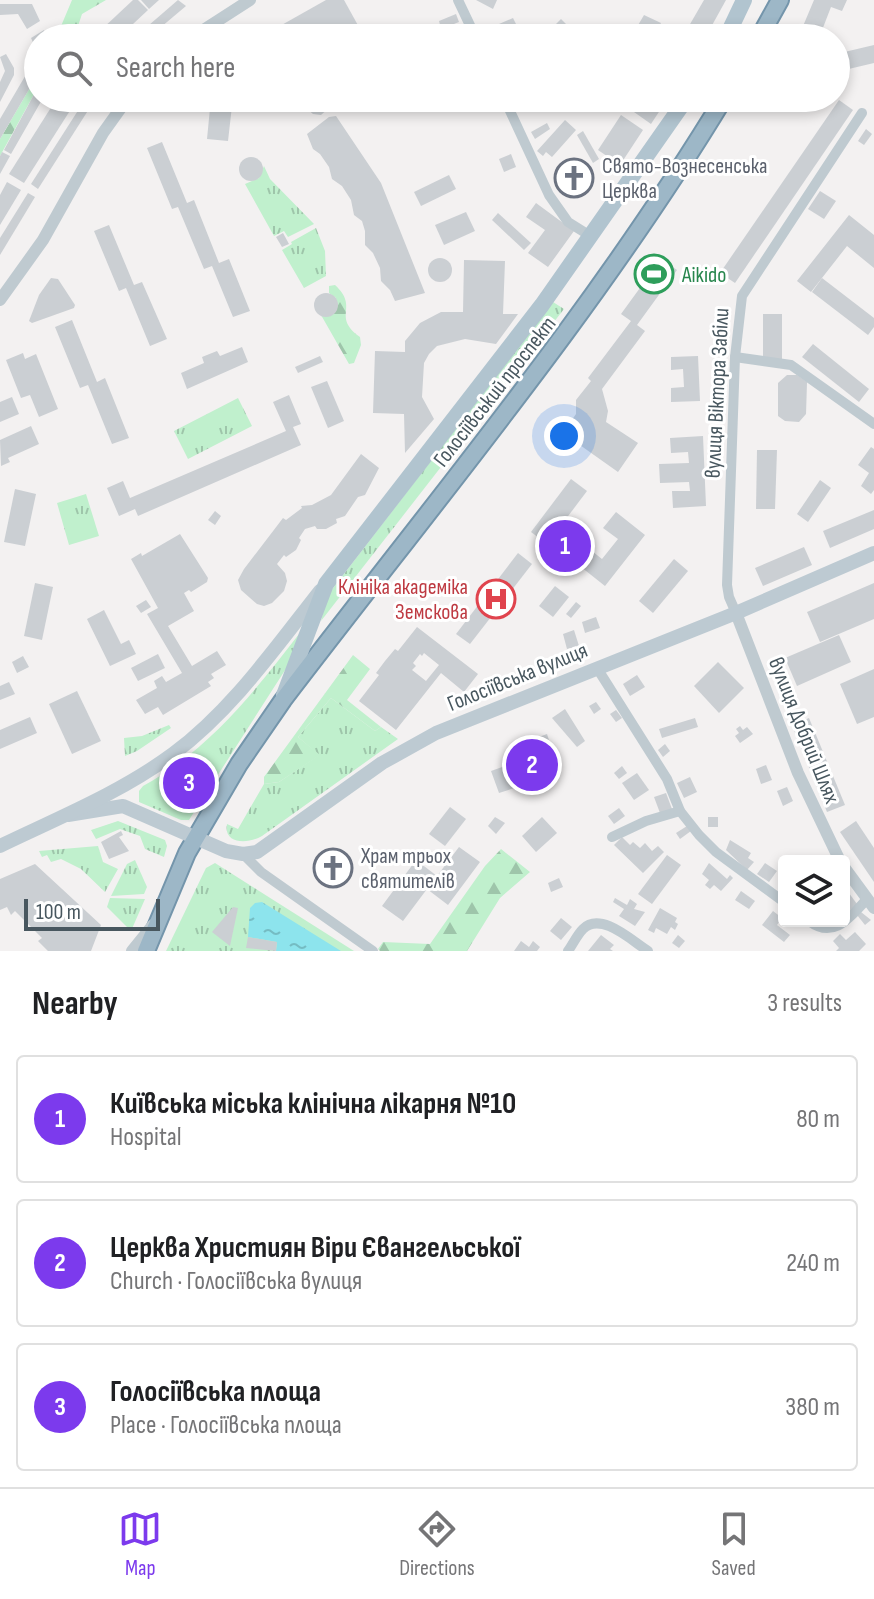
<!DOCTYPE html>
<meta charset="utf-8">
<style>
:root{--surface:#fff;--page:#f6f6f6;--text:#202124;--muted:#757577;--line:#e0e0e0;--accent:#7c3aed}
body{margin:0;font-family:"Sofia Sans Condensed",sans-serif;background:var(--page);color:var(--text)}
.controls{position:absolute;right:24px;bottom:24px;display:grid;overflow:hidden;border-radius:8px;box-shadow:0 4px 12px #0003}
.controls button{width:72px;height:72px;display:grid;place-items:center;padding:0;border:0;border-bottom:2px solid var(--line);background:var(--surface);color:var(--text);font:40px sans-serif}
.scale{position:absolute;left:24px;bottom:20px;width:136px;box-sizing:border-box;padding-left:8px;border:4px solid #48575f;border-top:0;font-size:22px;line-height:28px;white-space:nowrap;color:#48575f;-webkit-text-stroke:6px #fff;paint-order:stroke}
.you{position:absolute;left:564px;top:436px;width:28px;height:28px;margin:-20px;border:6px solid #fff;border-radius:50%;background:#1a73e8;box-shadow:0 0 0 12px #1a73e833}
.badge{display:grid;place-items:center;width:52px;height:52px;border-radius:50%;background:var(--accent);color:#fff;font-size:26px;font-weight:700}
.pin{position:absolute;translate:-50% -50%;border:4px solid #fff;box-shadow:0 2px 8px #0006}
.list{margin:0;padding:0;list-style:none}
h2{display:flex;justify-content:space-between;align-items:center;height:104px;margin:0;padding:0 32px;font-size:34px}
h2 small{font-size:26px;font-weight:400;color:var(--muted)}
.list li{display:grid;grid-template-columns:52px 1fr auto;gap:24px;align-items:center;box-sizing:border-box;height:128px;margin:0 16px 16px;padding:0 16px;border:2px solid var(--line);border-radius:8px}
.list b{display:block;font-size:30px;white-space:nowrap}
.list p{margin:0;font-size:26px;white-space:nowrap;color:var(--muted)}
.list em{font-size:26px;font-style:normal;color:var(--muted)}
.icon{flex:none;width:44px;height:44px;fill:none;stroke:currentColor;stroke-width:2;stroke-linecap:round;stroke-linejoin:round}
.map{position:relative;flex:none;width:874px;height:951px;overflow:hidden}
.search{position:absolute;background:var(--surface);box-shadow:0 4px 12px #0003;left:24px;right:24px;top:24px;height:88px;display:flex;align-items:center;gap:20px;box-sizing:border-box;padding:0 28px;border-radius:44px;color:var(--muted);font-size:30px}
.sheet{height:536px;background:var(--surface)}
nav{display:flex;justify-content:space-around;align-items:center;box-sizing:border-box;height:112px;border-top:2px solid var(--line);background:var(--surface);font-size:22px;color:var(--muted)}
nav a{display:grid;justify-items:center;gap:4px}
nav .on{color:var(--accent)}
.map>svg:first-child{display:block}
.grass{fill:url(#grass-tufts)}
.forest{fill:url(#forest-firs)}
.water{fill:url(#water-ripples)}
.building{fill:#cbcfd3;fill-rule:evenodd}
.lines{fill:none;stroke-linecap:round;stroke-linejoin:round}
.trunk-casing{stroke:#7495ab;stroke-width:20}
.minor{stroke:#bfcad0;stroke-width:10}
.tertiary{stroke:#bfcad0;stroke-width:12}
.secondary{stroke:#bdcad2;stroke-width:14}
.primary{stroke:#b1c4cf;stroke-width:16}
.trunk{stroke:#9db7c7;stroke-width:16}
.labels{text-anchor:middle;stroke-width:6;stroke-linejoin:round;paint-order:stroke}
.worship-label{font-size:22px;fill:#5b616d;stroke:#fff;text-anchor:start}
.leisure-label{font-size:22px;fill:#27864d;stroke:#fff;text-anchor:start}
.street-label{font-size:22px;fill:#48575f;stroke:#fff}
.health-label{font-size:22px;fill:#be3a42;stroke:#fff;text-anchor:end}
</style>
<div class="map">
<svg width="874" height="951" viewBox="0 0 874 951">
<defs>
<pattern id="grass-tufts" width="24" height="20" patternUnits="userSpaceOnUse" patternTransform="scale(2)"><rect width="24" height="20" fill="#c0f0cd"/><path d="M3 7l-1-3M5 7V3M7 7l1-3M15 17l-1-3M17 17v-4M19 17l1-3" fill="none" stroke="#9ec5aa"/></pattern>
<pattern id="forest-firs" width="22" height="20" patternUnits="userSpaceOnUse" patternTransform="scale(2)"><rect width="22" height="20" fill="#c0f0cd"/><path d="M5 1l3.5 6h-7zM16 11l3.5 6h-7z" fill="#9ec5aa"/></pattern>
<pattern id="water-ripples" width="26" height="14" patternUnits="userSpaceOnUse" patternTransform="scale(2)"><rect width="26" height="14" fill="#8de4ed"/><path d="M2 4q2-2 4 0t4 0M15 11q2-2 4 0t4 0" fill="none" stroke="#75bcc3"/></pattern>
</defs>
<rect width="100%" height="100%" fill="#f3f1f1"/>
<g class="grass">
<polygon points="264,166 270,179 314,224 288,237 284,231 274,236 245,184 259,178"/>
<polygon points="316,228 325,251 326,276 304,288 282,250 292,244 291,242"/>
<polygon points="553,302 564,309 321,621 327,596"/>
<polygon points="238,398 252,426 188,459 174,431"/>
<polygon points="86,494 99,536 69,545 57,503"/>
<path d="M299,634L289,664L189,820H181L139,802V791L143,786C209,750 254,692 299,634Z"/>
<path d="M331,698L375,731L381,727L398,739L262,836C249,844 223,845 227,824L238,829L264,784L279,782L319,755L298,737Z"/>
<polygon points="169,725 171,728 137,751 125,756 124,738 142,736"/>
<polygon points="118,821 165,840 167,846 164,857 145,849 140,836 120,829 96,839 91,830"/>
<polygon points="98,846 103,862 118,869 105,892 81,869 61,859 51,862 47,855 42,857 39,851"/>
<polygon points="135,860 147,887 144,894 111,896 127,864"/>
<polygon points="215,863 354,951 166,951 206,868"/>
<polygon points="110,898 145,899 131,931 107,907"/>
</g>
<g class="forest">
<polygon points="72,0 106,0 82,14 74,38 56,38"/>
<polygon points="38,74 38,87 0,156 0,139"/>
<path d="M335,285C360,308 331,316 360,337L361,345L354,363L349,364L321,315L329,316L337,309L336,298L329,293V286Z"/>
<polygon points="353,655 370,669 347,700 381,727 375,731 331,698 298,737 320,755 279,782 264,784 264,777"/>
<polygon points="501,849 530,872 500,898 467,951 380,951 378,949 383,942 430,944 485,866"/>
</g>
<polygon class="water" points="262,902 341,951 276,951 277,942 248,937 250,908 255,903"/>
<g class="building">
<polygon points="133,0 138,0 148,10 118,38 108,38 101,30"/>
<polygon points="141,0 159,0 149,9"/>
<polygon points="178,0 186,6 148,38 134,38"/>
<polygon points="326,0 344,0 360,29 343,38 275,38 271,31"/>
<polygon points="476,0 497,0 493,9"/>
<polygon points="704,0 726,0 705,38 682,38"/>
<polygon points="814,0 847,0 842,11 831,7 819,38 798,38"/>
<polygon points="0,4 32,4 40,21 27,29 18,14 0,15"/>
<polygon points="456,14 459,22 441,29 439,21"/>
<polygon points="644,15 661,23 654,36 637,27"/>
<polygon points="513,18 518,28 504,35 499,24"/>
<polygon points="561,19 571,29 566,34 556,24"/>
<polygon points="44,30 48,38 38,38 38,53 31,38"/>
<polygon points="874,45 874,63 836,72 836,54"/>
<polygon points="6,54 14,68 14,75 0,102 0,82 5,71 0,57"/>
<polygon points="38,54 38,74 0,139 0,119"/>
<polygon points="38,87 38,98 43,98 11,154 4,150"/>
<polygon points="57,98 78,98 24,183 9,174"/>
<polygon points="86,98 96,98 38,189 31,184"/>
<polygon points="211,98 271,98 258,103 232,106 228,141 207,139"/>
<polygon points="307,98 329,98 330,107 321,115 313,114 307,109"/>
<polygon points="568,98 583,98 575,110 565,104"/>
<polygon points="643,98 668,98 651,124 634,112"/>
<polygon points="839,100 853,110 735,283 720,273"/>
<polygon points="621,115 643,130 620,165 598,150"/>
<polygon points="336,116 381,183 425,293 395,301 390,290 381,281 380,268 373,253 365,245 365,231 362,221 354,215 351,200 342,186 332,179 329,167 320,154 313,149 307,134 329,117"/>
<polygon points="565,120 576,130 552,157 546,152 543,156 537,151"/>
<polygon points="547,123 550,129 535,139 531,132"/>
<polygon points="866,129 872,134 864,145 858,141"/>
<polygon points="583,131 599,159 593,163 577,135"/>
<polygon points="162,142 187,203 194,200 219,263 229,259 250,311 233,317 212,266 204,269 178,207 172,209 147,148"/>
<polygon points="2,152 10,156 0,174 0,156"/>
<polygon points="511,154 516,167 504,172 499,159"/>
<circle cx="251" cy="169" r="12"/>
<polygon points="561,164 589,166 588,192 559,190"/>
<polygon points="449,175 456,189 421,206 414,192"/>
<polygon points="7,182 21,190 0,225 0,195"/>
<polygon points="820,191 836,201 824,219 808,209"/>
<polygon points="28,193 35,197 0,255 0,238"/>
<polygon points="536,203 574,231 548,267 528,253 545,230 526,217"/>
<polygon points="466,212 475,231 444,245 435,225"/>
<polygon points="498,213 531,243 524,250 492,220"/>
<polygon points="849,215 874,235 874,268 847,246 811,292 797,281"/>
<polygon points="109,225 134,285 142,282 167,339 150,346 126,288 119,291 94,231"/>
<polygon points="283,233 289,244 282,247 276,237"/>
<circle cx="440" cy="270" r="12"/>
<polygon points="661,259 677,270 637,325 645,331 602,389 608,411 606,422 638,443 618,472 570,438 567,427 576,414 576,400 591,381 588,378 631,321 621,314"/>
<polygon points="464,260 505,261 503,314 518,314 496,344 465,339 437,346 429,354 424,363 422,397 434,419 405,453 404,414 373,413 375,351 405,352 405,341 420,323 441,312 463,312"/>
<polygon points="51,278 58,279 75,305 74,308 32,323 29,321 39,295"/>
<polygon points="822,278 874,318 874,327 868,335 812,292"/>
<circle cx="326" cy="305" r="12"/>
<polygon points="763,314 782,314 782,362 763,361"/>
<polygon points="72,320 97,382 105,378 129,438 112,444 88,385 80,388 55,327"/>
<polygon points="813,344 869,389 859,402 802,357"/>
<polygon points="242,347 248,362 187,389 181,373 204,363 202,357 217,351 220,356"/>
<polygon points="23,353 25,359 36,354 58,409 39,417 30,395 21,398 6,360"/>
<polygon points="320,356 323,362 298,373 295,367"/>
<polygon points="698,356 700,401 671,402 671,388 684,387 683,369 671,370 671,357"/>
<polygon points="787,375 797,375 807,382 806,414 799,422 785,421 778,416 778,383"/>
<polygon points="327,381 344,421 328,428 311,387"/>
<polygon points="289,395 301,424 293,427 301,445 138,516 135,509 119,516 107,488 123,481 130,498 286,431 273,402"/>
<polygon points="12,397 19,414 0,422 0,402"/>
<polygon points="31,426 39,444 8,458 10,462 1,466 0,440"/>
<polygon points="703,436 706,506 673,508 672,491 690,491 689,482 660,483 659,464 689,463 688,452 671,453 670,438"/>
<polygon points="871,447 874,449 874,490 871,494 861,486 869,473 858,465"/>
<polygon points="757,450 777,450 775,509 756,509"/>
<polygon points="361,454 379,468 365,495 358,497 345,516 336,519 337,523 326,529 317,529 315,526 305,529 299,538 301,540 296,550 286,557 284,555 277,564 285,573 287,581 284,591 272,603 264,606 257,604 241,590 238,580 244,569 283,518 286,520 302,508 301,506 312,505 331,495"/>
<polygon points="571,479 587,491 547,544 531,532"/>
<polygon points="820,480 831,488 808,522 797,514"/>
<polygon points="15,489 36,494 25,546 4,542"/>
<polygon points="874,510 874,529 830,548 823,531"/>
<polygon points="215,511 221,516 215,525 208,520"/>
<polygon points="616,512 645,535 605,586 576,563 588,548 602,559 618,539 603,528"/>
<polygon points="180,534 208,578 207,582 191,592 189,590 184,593 194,611 168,626 192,666 217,651 226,665 211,674 214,678 208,682 211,686 163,715 158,707 145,714 136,700 157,688 154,681 162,676 166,682 182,673 147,614 158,608 131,559 141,553 142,556"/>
<polygon points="804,547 812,565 763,586 755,568"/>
<polygon points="518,553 532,564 470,644 456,634"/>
<polygon points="674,559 688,571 653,613 639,601"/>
<polygon points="35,583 53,587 42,640 24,636"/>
<polygon points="874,583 874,619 820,642 807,612"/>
<polygon points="555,586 569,597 553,617 539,606"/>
<polygon points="146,600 151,607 141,613 136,606"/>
<polygon points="576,602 581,606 571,618 566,614"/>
<polygon points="104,610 121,644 129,640 136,654 110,666 87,619"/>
<polygon points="596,617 600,628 585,633 582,622"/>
<path d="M417,627L478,674L464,692L441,673L396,730L359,701L379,675L376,673L385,661L395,649L398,651ZM424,653L439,665L426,681L412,670L416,666L413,663L420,654L422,656Z"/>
<polygon points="574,630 579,646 567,649 563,634"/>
<polygon points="839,635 851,662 797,686 785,658"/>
<polygon points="158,654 165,668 138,681 131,668"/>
<polygon points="23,656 29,667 17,673 12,662"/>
<polygon points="718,662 744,688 719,713 694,686"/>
<polygon points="874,669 874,717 857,724 840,684"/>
<polygon points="637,675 645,687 630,696 623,684"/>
<polygon points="9,682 15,694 0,700 0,686"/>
<polygon points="77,691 101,741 72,754 49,704"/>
<polygon points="596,702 601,709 594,714 589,706"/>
<polygon points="565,709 585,741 577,747 552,718"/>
<polygon points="616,710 622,718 616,722 610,714"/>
<polygon points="30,717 37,733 0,749 0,730"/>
<polygon points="695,718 698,727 662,738 659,729"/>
<polygon points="809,718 845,805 827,812 792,725"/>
<polygon points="740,726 743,730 747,727 753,734 740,743 735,736 739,733 736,729"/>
<polygon points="547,734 560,773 499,793 491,771 522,760 517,745"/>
<polygon points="665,744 670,751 663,757 658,750"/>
<polygon points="766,765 772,780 761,784 756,769"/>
<polygon points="622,766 627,773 619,779 614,773"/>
<polygon points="637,773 649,790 634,800 622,783"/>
<polygon points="690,777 697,792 684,798 677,783"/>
<polygon points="787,787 793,801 783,806 777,791"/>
<polygon points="666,793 672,809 660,813 654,797"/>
<polygon points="450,807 466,819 445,846 429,834"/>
<polygon points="619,808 625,816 614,824 608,816"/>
<polygon points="495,817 505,823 496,834 488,826"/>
<polygon points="542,817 557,833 536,852 522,836"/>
<rect x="708" y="817" width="10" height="10"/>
<polygon points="856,821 874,848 874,882 840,832"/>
<polygon points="687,826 691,831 680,839 676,833"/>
<polygon points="121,831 123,835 119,837 129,851 109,859 101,842"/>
<polygon points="622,837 630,845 633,842 640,848 645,843 652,851 658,846 664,852 643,873 614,845"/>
<polygon points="730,840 751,853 748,858 754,862 747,870 726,850"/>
<polygon points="459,847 480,862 448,905 427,889 403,921 382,906 416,860 437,876"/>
<polygon points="667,855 681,865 652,904 638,894"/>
<polygon points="331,857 344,867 334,879 322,868"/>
<polygon points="709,863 727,879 730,875 733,878 721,891 714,885 710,889 705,885 709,880 702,874"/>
<polygon points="765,863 777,871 769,882 757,874"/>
<polygon points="35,864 101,925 91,951 48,951 38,941 42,938 15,911 11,915 7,907 0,910 0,879"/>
<polygon points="559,878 563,887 551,892 548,883"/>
<polygon points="846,889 857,904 850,910 844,902"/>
<polygon points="741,891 755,901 749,909 735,900"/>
<polygon points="615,898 627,905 630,899 637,904 634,909 645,912 635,926 619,916 624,909 613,902"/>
<polygon points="233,907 238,908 230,946 212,932"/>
<polygon points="660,908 677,918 675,922 678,924 675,930 671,927 667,934 656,928 654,933 648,930"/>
<polygon points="773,911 782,918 777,925 790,935 784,942 762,925"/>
<polygon points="861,912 871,920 865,925 857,915"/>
<polygon points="561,918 572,927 561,940 550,931"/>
<polygon points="855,932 866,944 859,951 836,951 839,948 833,941 840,934 846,940"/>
<polygon points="601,935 614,945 610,949 613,951 588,951"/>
<polygon points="678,935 685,941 679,948 672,943"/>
<polygon points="248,937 277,942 276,951 246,948"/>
<polygon points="521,941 529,947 533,941 540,947 537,951 514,951"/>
</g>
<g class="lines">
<g class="trunk-casing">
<g id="trunk">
<polyline points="759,38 780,0"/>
<path d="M146,951L187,853L239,764L283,700C434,502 595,311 724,98"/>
</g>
</g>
<g class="minor">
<polyline points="458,0 476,38"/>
<polyline points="504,98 549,195 568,222 592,237"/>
<polyline points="735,357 791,365 874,424"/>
<polyline points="736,613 729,597 727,585 735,357 742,296 862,113"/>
<polyline points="597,668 667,779 680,811 699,835 716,852 784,902"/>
<polyline points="612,837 646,821 680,811"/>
<polyline points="243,854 261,872 373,951"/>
<path d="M809,921C834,940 850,917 867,899"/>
<path d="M568,951C573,944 577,935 583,929C601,911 632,941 648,951"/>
</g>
<g class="tertiary">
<polyline points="191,38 250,0"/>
<polyline points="0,300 43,240 103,133 128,98"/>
<polyline points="736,613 798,773 840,861"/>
<polyline points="844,867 874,908"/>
<polyline points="132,951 153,925"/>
</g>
<g class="secondary">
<polyline points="68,815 123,806 226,851 243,854 257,852 382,763 436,733 736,613 874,553"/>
<path d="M0,846C58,818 120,793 173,754C232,710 275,648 320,591"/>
</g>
<g class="primary">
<polyline points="726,38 744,0"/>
<polyline points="284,695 326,584 542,305 687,98"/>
</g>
<use href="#trunk" class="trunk"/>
</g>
<defs>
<g id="church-ring" transform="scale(2)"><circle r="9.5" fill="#fff" stroke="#6b7280" stroke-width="1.5"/><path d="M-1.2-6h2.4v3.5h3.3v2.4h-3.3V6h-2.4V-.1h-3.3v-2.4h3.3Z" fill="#6b7280"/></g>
<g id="stadium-ring" transform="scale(2)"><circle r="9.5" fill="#fff" stroke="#2e9e5b" stroke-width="1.5"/><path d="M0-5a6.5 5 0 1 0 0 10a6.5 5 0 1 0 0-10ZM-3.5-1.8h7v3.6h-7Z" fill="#2e9e5b"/></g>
<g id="hospital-ring" transform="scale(2)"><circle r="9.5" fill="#fff" stroke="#e0444e" stroke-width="1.5"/><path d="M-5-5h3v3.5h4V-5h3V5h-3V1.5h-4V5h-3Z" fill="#e0444e"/></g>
</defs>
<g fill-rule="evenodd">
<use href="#church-ring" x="574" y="178"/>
<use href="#stadium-ring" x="654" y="274"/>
<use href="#hospital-ring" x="496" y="599"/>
<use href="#church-ring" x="333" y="868"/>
</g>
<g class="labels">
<g class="worship-label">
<text x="602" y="173">Свято-Вознесенська<tspan x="602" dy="25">Церква</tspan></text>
<text x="361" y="863">Храм трьох<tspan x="361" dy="25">святителів</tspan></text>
</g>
<g class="leisure-label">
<text x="682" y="282">Aikido</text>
</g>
<g class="street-label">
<text transform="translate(494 391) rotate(-52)" y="8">Голосіївський проспект</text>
<text transform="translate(716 393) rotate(-87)" y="8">вулиця Віктора Забіли</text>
<text transform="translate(517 676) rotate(-22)" y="8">Голосіївська вулиця</text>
<text transform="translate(805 730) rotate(68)" y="8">вулиця Добрий Шлях</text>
</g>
<g class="health-label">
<text x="468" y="594">Клініка академіка<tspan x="468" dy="25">Земскова</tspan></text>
</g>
</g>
</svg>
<div class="controls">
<button><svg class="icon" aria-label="layers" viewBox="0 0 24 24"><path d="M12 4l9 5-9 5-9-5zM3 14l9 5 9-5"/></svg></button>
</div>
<div class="scale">100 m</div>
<div class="you"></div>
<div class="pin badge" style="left:565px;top:546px">1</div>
<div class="pin badge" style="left:532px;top:765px">2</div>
<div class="pin badge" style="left:189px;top:783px">3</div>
<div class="search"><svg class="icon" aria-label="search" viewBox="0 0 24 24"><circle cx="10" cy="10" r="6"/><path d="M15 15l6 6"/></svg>Search here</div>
</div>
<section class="sheet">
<h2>Nearby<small>3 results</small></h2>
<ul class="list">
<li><span class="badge">1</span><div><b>Київська міська клінічна лікарня №10</b><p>Hospital</p></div><em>80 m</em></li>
<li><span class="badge">2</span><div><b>Церква Християн Віри Євангельської</b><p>Church · Голосіївська вулиця</p></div><em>240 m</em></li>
<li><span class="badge">3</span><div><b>Голосіївська площа</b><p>Place · Голосіївська площа</p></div><em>380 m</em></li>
</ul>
</section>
<nav>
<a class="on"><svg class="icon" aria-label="map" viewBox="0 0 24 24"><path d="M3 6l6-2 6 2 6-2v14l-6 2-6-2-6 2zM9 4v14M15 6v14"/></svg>Map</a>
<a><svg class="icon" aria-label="directions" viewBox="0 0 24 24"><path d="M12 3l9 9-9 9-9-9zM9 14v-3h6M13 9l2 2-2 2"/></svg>Directions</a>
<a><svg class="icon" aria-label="saved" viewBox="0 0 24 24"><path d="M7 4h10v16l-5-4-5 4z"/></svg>Saved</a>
</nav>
